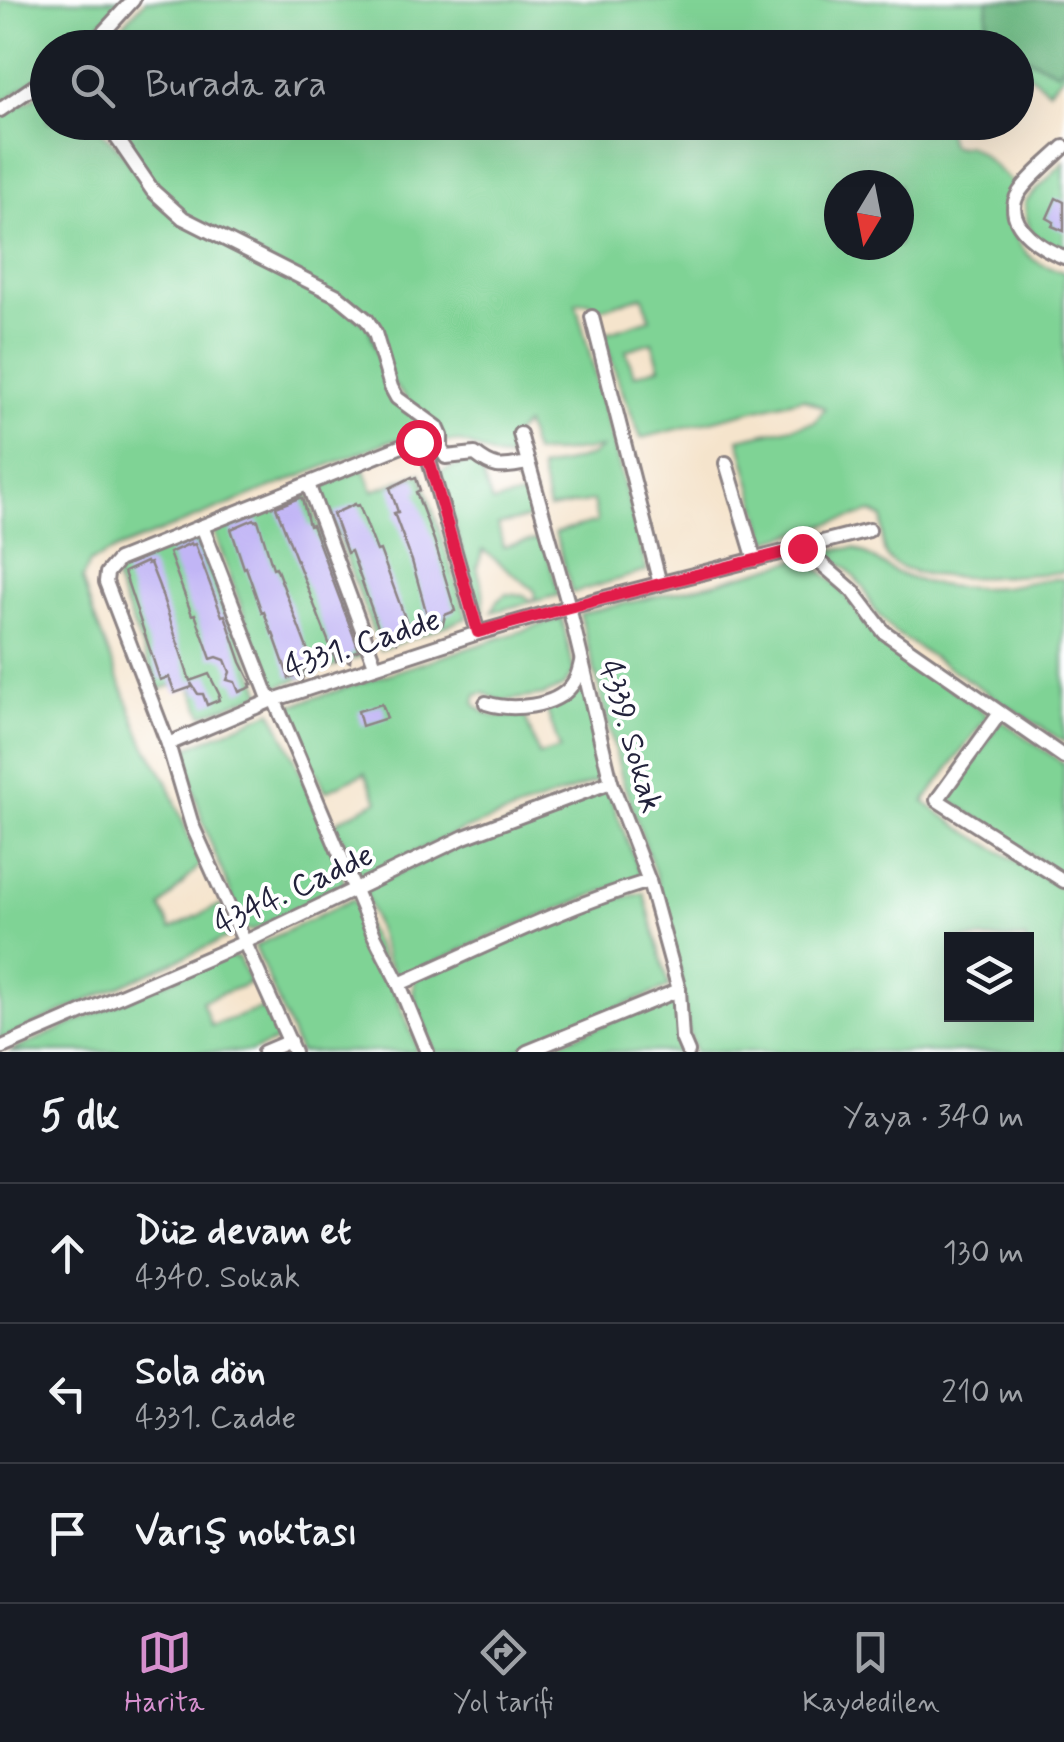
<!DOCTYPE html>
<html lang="tr">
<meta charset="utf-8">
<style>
:root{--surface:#171b24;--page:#242831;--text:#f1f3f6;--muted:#9ea1a6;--line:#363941;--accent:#d690ce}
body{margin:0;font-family:Mynerve,sans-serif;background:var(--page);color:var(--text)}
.controls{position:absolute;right:30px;bottom:30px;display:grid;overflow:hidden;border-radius:0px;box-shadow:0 10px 40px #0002}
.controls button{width:90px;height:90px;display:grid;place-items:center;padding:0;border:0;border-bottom:2px solid var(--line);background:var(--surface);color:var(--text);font:50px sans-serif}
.compass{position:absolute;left:824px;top:170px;width:90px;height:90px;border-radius:50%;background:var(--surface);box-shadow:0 10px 40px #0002;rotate:190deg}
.stop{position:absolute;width:30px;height:30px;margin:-22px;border:8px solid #e11d48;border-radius:50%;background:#fff}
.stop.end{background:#e11d48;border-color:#fff;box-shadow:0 2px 10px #0008}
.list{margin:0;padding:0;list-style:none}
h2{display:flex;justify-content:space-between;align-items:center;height:130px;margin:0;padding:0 40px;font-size:42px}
h2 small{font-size:32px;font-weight:400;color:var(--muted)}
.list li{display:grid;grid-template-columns:65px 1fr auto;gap:30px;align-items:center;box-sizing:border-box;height:140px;padding:0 40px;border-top:2px solid var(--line)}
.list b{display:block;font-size:38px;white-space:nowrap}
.list p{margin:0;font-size:32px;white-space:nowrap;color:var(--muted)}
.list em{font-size:32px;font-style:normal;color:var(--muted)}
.icon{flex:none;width:55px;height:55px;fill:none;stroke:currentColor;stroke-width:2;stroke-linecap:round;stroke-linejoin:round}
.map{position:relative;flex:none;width:1064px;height:1052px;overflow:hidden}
.search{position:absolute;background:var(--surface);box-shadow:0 10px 40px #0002;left:30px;right:30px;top:30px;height:110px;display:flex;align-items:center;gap:25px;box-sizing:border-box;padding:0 35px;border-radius:55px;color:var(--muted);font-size:38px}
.sheet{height:550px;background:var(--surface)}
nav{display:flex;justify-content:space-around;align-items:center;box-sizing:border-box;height:140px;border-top:2px solid var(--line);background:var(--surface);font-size:28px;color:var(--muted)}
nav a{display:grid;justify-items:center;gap:5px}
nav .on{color:var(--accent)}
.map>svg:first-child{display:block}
.green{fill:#7fd395;stroke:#507a68;stroke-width:2.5;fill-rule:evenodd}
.forest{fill:#67b57e;stroke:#446c5c;stroke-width:2.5}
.building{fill:#c1b5f5}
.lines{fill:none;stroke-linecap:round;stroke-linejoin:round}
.minor-casing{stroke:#8c8384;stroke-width:18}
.minor{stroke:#fff;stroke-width:12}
.route{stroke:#e11d48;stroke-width:12}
.labels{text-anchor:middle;stroke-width:8;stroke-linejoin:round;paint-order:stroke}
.street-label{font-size:32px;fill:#22223b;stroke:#fff}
</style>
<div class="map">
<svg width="1064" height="1052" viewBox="0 0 1064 1052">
<rect width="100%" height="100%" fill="#fff"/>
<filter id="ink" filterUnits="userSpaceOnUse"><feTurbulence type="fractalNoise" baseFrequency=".01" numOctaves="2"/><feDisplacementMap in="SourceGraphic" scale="20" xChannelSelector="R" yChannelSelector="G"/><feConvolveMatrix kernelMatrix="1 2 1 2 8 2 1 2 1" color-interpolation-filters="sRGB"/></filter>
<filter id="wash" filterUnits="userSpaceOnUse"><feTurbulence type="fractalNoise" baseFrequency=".0048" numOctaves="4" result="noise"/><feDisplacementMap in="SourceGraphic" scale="40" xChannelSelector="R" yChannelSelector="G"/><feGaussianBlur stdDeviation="2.25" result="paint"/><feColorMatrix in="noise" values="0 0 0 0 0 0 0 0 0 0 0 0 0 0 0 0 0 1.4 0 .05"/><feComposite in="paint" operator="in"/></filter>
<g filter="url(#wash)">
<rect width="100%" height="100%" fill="#f5e4cc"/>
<g class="green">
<polygon points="0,0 126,0 74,47 48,48 47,71 0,104"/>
<polygon points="146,0 988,0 986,39 1005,47 108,48 110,39"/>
<polygon points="1016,53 1058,72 1064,65 1064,74 1048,90 1026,72 1017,69"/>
<polygon points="47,86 48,122 99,123 104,135 118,147 155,200 217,239 287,277 335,300 368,326 394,403 418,416 436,432 437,451 435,458 430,446 419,435 387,442 117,549 90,562 82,579 93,614 144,743 167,781 200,865 161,907 171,929 220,905 227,919 229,937 0,1040 0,115 34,98"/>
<path d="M110,123H945L950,145L959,147L967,145L980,153L1017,187C1007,213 1011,242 1034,260C1042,266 1055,269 1064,272V572C1028,575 907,588 887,557C880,546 883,530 883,518L871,512L767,541L739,439L815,422L825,408L803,398L641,438L618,380L603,334L650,319L643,296L596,310L590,302L576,303L647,571L572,593L555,533L597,522L593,501L549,509L540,469L591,456L601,448L558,453H534L525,425L512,436L518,458C510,458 500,459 493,456C478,450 463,439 446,442L393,384L366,314L174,210ZM839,185H899V245H839ZM652,342L660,367L634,375L626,350Z"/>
<path d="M1064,162V252C1036,238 1026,236 1025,202Z"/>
<polygon points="477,459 492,503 533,493 538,516 498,525 503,547 543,538 559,595 492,612 497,601 506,594 524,595 530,600 535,599 534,590 483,550 477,567 483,590 484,612 481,616 439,472"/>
<polygon points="364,468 373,491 421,473 467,618 380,650 319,487"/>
<polygon points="307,493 367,654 271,689 213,529"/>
<polygon points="198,534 262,693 203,715 188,679 159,690 116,582 116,574 123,564"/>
<path d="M854,548C869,554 880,564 895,572C926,587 967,590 1002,587C1023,585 1043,577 1064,579V742L894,632L872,607L864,588L846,568L829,556L832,550Z"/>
<path d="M803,558C820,569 836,582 848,599C857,611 863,623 874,634L988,715L924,802L961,828L1064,890V1052H695L688,1030L679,971L655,873L623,782L580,614L718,582ZM952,939H1026V1014H952Z"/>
<path d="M562,618L574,672L564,686L544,695L501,701L484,693L476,695L474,703C487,720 505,718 524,714L539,755L560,749L546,708L570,696L582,679L605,778L458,832L353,881L344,841L334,828L339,820L378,801L365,773L326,791L283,708Z"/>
<path d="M272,711C300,768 326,827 346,887L251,931L244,928C223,868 192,813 187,748Z"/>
<polygon points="1001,720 1064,764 1064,876 950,800"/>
<polygon points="607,788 641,876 494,935 404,977 395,973 387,960 364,888 524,818"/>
<polygon points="644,893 669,987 511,1052 434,1052 413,993 415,979 605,901"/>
<polygon points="353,899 378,950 417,1046 415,1052 299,1052 255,946"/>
<polygon points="224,956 239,958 250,983 202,1001 211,1026 263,1008 279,1040 250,1052 9,1052"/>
<polygon points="675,996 685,1052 554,1052 551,1046"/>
</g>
<polygon class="forest" points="988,0 1064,0 1064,65 1058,72 1017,53 1016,48 1005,47 986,39"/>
<g id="blocks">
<g class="building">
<polygon points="1056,198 1064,202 1064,231 1052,226 1054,222 1047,218"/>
<polygon points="412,477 413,479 416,478 420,490 416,492 434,540 455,611 445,615 443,624 436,620 429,622 412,561 394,513 398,512 390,488"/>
<polygon points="299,498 302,498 309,526 312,525 359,650 351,653 350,662 342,658 336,661 276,507"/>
<polygon points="355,504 356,506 359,505 377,551 380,550 409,629 399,633 397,642 390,638 383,641 351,551 347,553 333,514"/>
<polygon points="254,519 255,521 258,520 273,568 276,567 314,667 304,670 302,680 296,675 289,678 273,633 272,634 264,612 262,613 246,567 244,568 231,529"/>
<polygon points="191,543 192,545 195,544 222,616 225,615 241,662 252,684 250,684 251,687 239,692 235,682 227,680 230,672 225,660 217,657 211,659 195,614 192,615 169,553"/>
<polygon points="146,562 147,564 150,563 159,586 190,681 209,674 220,696 218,697 219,700 207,705 203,694 198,694 191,683 192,687 175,693 169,677 160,680 124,572"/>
<polygon points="382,704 387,718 362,726 358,711"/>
</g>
</g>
</g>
<g filter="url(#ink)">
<use href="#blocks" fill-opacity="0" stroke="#8c8384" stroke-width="2.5"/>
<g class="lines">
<g class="minor-casing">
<g id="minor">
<polyline points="85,48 101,35 133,0"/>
<polyline points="0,110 48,77"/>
<path d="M106,122L153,191L183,218L338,296L367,320L375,333L391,387L397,398L437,427L441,436V449L446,457L475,454C496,471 503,467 528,463"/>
<path d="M1064,147C1052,159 1019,185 1015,201C1008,228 1043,249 1064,257"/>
<polyline points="592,317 660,584"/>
<polyline points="520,434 569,607 611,782 649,881 679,990 682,1038 688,1052"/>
<polyline points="726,463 755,560"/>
<polyline points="308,484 375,665"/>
<polyline points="202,526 270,701"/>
<polyline points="802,547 853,591 884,632 1064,757"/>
<polyline points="274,699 374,935 399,984 427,1052"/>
<path d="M486,703C511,711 555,708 572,685C578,678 579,670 581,662"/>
<polyline points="1000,713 937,800 1064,881"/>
<polyline points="168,744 270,701 478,633 569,607 869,530"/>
<path d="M399,984C481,948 563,907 649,881"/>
<polyline points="0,1048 245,942 464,837 611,782"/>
<polyline points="264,1052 290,1041"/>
<polyline points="294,1052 192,825 168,744 106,582 107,573 118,560 407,444 418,442 426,450 478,633"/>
<polyline points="527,1052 679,990"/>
</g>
</g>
<use href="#minor" class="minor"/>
</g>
</g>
<g class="lines" filter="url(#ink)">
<polyline class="route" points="418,442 426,450 478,632 569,607 802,548"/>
</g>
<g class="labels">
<g class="street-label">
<text transform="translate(362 642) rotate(-18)" y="11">4331. Cadde</text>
<text transform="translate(632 736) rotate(74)" y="11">4339. Sokak</text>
<text transform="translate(293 888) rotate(-25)" y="11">4344. Cadde</text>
</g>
</g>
</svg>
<div class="controls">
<button><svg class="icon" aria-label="layers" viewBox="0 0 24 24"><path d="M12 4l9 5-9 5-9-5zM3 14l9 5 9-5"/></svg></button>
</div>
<svg class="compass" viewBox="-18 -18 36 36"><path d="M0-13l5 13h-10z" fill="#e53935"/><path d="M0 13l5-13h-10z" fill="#9ea1a6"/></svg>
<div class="stop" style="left:418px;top:442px"></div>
<div class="stop end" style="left:802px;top:548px"></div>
<div class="search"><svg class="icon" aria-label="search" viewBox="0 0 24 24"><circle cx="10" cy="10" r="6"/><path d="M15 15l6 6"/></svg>Burada ara</div>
</div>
<section class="sheet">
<h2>5 dk<small>Yaya · 340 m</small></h2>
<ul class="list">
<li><svg class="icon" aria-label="ahead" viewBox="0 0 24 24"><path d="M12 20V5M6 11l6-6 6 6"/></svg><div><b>Düz devam et</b><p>4340. Sokak</p></div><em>130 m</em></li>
<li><svg class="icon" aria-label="left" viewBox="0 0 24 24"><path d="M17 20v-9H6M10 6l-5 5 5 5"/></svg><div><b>Sola dön</b><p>4331. Cadde</p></div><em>210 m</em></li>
<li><svg class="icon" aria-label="arrive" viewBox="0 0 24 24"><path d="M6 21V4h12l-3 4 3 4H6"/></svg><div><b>Varış noktası</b></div></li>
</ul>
</section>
<nav>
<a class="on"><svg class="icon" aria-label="map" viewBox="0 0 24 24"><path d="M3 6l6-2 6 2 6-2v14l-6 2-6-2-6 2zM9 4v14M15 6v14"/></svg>Harita</a>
<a><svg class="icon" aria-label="directions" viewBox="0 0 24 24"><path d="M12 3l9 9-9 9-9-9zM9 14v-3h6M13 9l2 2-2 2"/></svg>Yol tarifi</a>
<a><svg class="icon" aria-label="saved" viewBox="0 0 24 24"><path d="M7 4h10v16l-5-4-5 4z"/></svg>Kaydedilen</a>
</nav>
